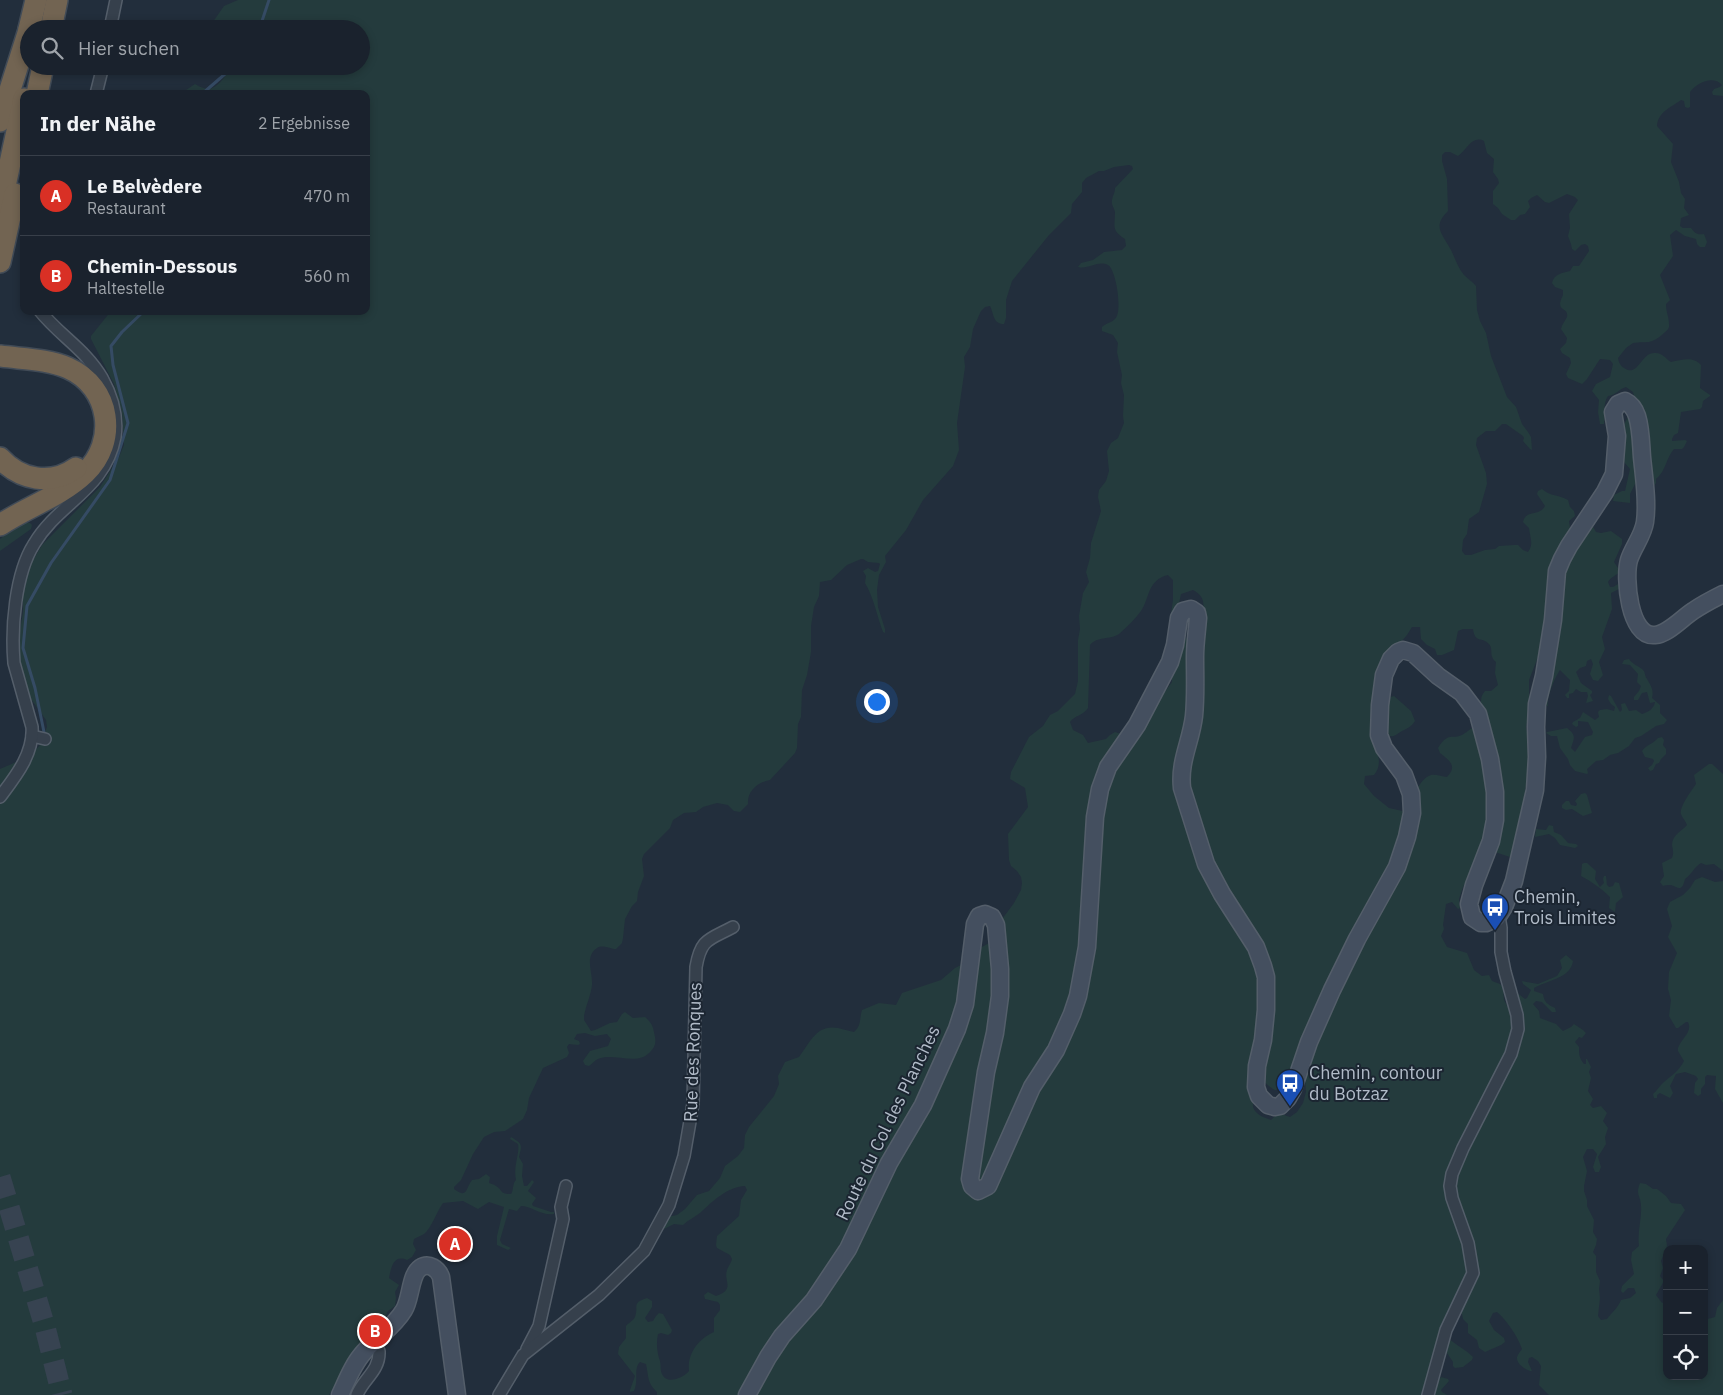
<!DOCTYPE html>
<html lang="de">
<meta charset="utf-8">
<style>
:root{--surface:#1a222d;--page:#272f39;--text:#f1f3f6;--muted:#9fa4aa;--line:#383f49;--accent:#d93025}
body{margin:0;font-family:"IBM Plex Sans",sans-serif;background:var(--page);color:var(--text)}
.controls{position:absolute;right:15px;bottom:15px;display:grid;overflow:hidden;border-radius:10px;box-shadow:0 2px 8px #0003}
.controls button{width:45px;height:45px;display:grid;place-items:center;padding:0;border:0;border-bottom:1px solid var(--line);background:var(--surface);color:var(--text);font:25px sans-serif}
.you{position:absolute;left:876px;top:701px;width:18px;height:18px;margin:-12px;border:4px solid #fff;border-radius:50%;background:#1a73e8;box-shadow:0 0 0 8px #1a73e833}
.badge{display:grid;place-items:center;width:32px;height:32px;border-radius:50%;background:var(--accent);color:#fff;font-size:16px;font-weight:700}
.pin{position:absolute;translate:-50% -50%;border:2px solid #fff;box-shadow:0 1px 5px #0006}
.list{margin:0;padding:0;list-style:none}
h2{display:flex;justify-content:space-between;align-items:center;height:65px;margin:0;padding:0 20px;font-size:21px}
h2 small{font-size:16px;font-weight:400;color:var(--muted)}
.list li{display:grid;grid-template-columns:32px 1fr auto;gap:15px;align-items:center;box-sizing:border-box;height:80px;padding:0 20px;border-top:1px solid var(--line)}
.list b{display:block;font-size:19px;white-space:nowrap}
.list p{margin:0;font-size:16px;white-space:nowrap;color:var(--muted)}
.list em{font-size:16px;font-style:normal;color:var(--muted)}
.icon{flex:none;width:28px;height:28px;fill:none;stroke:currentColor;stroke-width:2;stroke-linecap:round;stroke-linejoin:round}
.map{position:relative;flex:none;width:1723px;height:1395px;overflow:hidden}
.search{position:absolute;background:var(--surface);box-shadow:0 2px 8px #0003;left:20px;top:20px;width:350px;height:55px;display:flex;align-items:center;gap:12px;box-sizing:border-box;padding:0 18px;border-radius:28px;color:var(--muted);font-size:19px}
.panel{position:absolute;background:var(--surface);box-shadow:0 2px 8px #0003;left:20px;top:90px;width:350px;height:225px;border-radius:10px}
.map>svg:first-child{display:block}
.green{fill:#243b3d;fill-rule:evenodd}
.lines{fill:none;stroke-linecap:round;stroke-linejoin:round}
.stream{stroke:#354b64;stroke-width:3}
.highway-tunnel{stroke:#374351;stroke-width:21;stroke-dasharray:21 11;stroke-linecap:butt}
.street-casing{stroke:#545e6a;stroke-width:14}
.secondary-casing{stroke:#545e6a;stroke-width:19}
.highway-casing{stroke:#414b57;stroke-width:24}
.street{stroke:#36404c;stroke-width:11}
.secondary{stroke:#444f5f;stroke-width:16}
.highway{stroke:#726452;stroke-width:21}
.labels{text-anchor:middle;stroke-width:4;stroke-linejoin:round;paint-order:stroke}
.poi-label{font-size:18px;fill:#b1bbc8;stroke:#1b2531;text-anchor:start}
.street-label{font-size:18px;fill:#b1bbc8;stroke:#1b2531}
</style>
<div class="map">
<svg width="1723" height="1395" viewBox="0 0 1723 1395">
<rect width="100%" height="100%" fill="#222e3c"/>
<g class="green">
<path d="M238,0H1723V96L1713,95L1712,92L1714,89L1720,87L1722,85C1713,75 1697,83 1690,92V107L1688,108L1685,107L1684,101L1681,100C1670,108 1658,112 1657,126L1673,144L1671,162L1679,182L1681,193L1685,199L1684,208L1689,215L1681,218L1680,226L1683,228H1691C1695,233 1696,235 1704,234L1707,242L1705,247H1700L1697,244L1696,239L1685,236L1676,230L1670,235L1673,256L1660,275L1670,300L1666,304C1666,312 1669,317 1669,324C1670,329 1666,331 1663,334C1650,345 1648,341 1633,343L1626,348L1618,358C1619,363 1620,365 1624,368C1638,378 1641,353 1654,353C1662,352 1665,358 1671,362C1682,360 1693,356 1701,365L1700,388L1710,395V396L1703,401L1702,407L1700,409L1681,412L1678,433L1674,435L1672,439V441L1685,440L1687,441L1684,447L1682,449H1674C1666,458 1666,471 1656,479V483L1654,486H1651L1637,456L1633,457V461L1637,480L1630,494V503L1613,501L1614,495L1622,491H1625L1630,469L1624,462L1622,456V428L1628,417H1631L1649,446L1645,415L1635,400L1633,392L1626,387C1619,389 1616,395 1608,396C1602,404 1606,415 1604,424H1600L1598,412L1599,400L1592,391L1596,384L1610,377L1613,364L1610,360L1600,359L1587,379L1582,384L1568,378L1566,374L1571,363L1570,358L1562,353L1560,349L1566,343L1567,338L1561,329C1562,324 1565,321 1567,317C1569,306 1554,313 1563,295V290L1555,287L1552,283C1554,274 1562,273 1570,271L1573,266H1579L1589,251L1588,246L1585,244L1581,245L1575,251L1572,249L1571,244L1568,236L1570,228L1569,214L1578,200L1575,197L1567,194L1549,203L1545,202L1537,195L1531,198L1528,201L1530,207L1525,214L1520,215L1515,220H1511L1502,214L1498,208L1493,204V191L1499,183L1498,179L1493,172L1494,159L1487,153L1484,141C1472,135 1467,150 1458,156L1450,152H1445L1442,155V161L1447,179L1448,211C1432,227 1442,233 1451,250C1455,258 1458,268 1464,275C1468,279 1472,281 1476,286L1477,310L1480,321L1486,333L1491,356L1507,397L1516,407L1522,424L1528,432L1531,437L1532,450L1530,449L1523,441L1524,438L1523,436L1506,424H1502L1495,431H1486L1477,438L1476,445L1486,473L1487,484L1479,512L1469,519L1467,534L1463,540L1462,551L1465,555H1471L1485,550L1495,549L1499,546L1514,545H1518L1523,550L1528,552C1534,544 1530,538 1529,528L1523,522C1526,509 1539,517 1545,506L1537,494L1538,491L1542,489C1551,497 1558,494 1568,500L1570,507L1574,511L1575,516L1569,521L1570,528L1588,522L1591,523L1596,532L1601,533L1611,531L1622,539V544L1614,562L1620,571C1617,576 1611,576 1608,582L1610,587H1613L1618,584L1621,585L1619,589L1611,593L1612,609L1602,637L1605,649L1599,662L1603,675L1598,681L1593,680L1590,674L1593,664L1591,659L1587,661L1586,666L1580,668L1576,672L1581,683L1592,691V693L1590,695L1593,701L1586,703L1588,696L1587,692H1581L1576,689L1573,693L1569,694V698H1567L1565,695L1569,691L1570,680L1560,670C1555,677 1546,699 1548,706L1544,705C1550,675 1563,681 1540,652L1529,680V713L1526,727L1530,747L1528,778L1525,790L1526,795L1521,823L1515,835L1516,845L1513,855L1510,857L1495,852L1475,862L1471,868L1469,879L1463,887L1459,899L1460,908L1458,909L1452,902L1446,904L1443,925L1444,929L1441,936L1447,947L1467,953L1474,970L1482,976L1489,975L1492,981L1500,984L1503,987L1504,1000L1510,1011L1516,992L1525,999L1527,998L1531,990L1523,984L1522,981L1538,984L1557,976L1562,968L1560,960L1566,955L1573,961C1571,978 1546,981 1534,988V991L1543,994C1544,1002 1548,1005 1555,1008L1556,1012H1552L1542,1002L1536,1001L1533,1004L1539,1011L1540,1018L1556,1024L1563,1031L1571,1027L1574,1024L1583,1030L1586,1033L1582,1038L1579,1037L1575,1042L1579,1047C1579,1054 1579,1058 1584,1064H1586V1059H1587L1591,1067L1589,1072L1591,1078L1588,1091L1593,1099L1590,1105L1593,1108L1601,1106L1607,1113L1603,1121L1608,1128L1605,1137L1606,1144L1598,1157L1601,1167L1599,1172H1595L1593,1167L1597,1154L1593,1149H1587L1583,1157L1587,1171L1584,1186V1191L1587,1200V1206L1594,1220L1593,1232L1597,1239L1596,1245L1593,1252L1596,1256V1272L1600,1281L1599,1289L1600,1298L1598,1316L1601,1320L1607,1319C1612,1312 1618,1308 1621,1300L1630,1298L1636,1293L1634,1288H1628L1623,1293L1621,1291L1622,1286L1634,1274L1631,1260L1632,1252L1639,1246C1637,1232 1642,1219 1641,1206C1641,1196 1635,1195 1640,1183L1646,1184L1653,1189H1657L1666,1196L1671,1203L1681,1204L1685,1210L1666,1239L1667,1246L1661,1261L1663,1268L1660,1276L1664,1281L1656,1295L1662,1303L1667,1301V1376H1704V1320L1715,1317L1717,1308L1723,1300V1395H1549L1539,1385L1541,1366L1538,1361L1532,1357L1529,1358L1528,1362L1532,1371C1527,1371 1516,1364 1517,1357C1518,1354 1520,1352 1522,1349C1517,1335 1507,1321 1497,1312L1493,1313L1489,1321L1494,1330L1504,1338L1505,1342L1501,1345L1485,1352L1479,1348L1477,1340L1468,1333V1324L1463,1319L1462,1314L1451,1307L1447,1312L1442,1332C1451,1343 1464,1348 1473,1357L1472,1360L1463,1367L1455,1368L1453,1366V1362L1445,1350L1437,1382L1441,1377L1448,1379L1449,1381L1441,1390L1442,1392L1447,1395H657V1392C647,1382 649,1378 646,1364L640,1362C633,1369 639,1380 634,1391L630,1392V1390L635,1376L618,1354L619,1347L626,1338V1326C628,1323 633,1321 635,1317C639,1306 631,1303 647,1298L652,1301V1307L645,1318L648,1322L653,1321L656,1316L659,1313L663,1314L672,1330L671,1333L668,1335L661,1333L658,1334C656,1343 657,1353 660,1361C661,1365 660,1370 662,1374C667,1385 683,1378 689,1371C687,1354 698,1339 714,1332V1318L720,1310V1305L718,1302L705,1299L704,1295L708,1292L716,1296C736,1289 723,1281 727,1270C729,1265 731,1263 732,1259L730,1255L717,1248L716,1245L717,1236L739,1216L741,1200L747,1190L745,1186C727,1187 713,1201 700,1213C695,1217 688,1220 683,1225L674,1224L662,1230L661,1229L667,1217L677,1215L685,1209L697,1195L709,1191L720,1178L725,1166L738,1156L744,1148L745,1135L749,1127L774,1096L779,1084L778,1076L785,1062L799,1057C810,1043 816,1024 838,1028C843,1029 848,1031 854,1032C862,1025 859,1019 862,1010L879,1003L896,1005L902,993L941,980L955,968L961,965L964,967L980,948L991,942L997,926L1014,903L1021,890L1022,883L1021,877L1017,871L1011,866L1009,860L1008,834L1028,807L1025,788L1010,779L1011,772L1029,737L1043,726L1050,715L1058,711L1075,694L1078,681V640L1080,629L1079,616L1083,593L1089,582L1086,572L1090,558L1091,543L1101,511L1098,497L1099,490L1106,481L1109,471L1107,451L1111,443L1118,438L1124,423L1123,416L1124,395L1121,383L1122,375L1117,352L1118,343L1113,335L1102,331V327C1106,323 1111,323 1115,319C1123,312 1116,269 1108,265C1098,260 1088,270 1078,267L1081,263L1093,260L1104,252L1122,250L1126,246L1125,239C1111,230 1115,227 1115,212C1114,207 1111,205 1112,200C1113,195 1115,193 1115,188L1133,169L1132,166L1129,165L1114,167L1104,171H1099L1086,178L1082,183V192L1072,204L1071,213L1049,235L1012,281L1006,300V318L1004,324C993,324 994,314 990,306L985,307L981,311L973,329L970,347L964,357L965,367L957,423L959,450L953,466L923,500L906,530L885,556L886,562L879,575L877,590L878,607L885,629V633L883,632C877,616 874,598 865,583L866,576L863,571L868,568L875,572L878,571L880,564L879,563L868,562L863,559H861L847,565L831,580L820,582L819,596L814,607L811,626V652L807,675L802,690L801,717L798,724L797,748L795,753L770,780C758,782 747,791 748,804L740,812L734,811L728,805L717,803L703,807L696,812L684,813L673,820L670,828L644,854L642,859L644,876L638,892L637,901L632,906L625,919L623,938L622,943L616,949C611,949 602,944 597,948C584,957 593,972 592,985C591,995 586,1005 584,1016V1020L591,1031L595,1030L610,1023L617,1022L622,1014L625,1012L633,1018L645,1017C653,1024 653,1027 655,1037C656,1043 655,1047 651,1051C638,1067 614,1052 598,1059C595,1060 592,1064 589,1066L585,1065L583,1061L590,1051L608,1046L611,1039L607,1034L595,1036L585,1033L577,1034L574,1039L579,1041L580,1044L578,1045L569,1044L567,1047L569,1053L567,1057L543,1068L529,1098L527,1110L523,1119L505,1131L494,1132L484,1137L473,1154L461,1180L454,1187V1189C468,1199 465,1189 472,1180L479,1179L486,1174L490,1177L489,1183C491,1184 494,1184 496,1186C503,1190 499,1194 511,1194C514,1190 512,1184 516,1180C513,1166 520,1153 518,1144L510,1139L511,1137C523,1144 522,1145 519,1157L523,1164L522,1176L524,1186H527L532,1180L534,1182L528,1191L536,1198L532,1204L533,1206L551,1212H554V1214C542,1216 531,1206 521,1206L517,1211L509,1209L500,1240L502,1244L511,1248L508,1250L497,1245V1236L504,1207L489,1202L478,1209L463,1201L443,1203C437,1211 431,1229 424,1234C421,1236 417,1237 414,1239L413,1244L416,1250L412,1257L407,1260C394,1254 391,1267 389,1278L399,1285L395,1292L396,1298L395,1306C393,1308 390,1309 388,1311C386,1314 387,1316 384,1318C374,1326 361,1314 365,1339L329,1395H0V769L30,756L41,744L47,727L46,720L31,699L23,683L17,648L23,612V588L28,569L42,545L100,487L119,457L124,445L122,413L114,384L91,339V336L111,311H366V94H180L195,84C198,86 203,88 207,89C215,90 227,77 227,70L224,67L206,66H361V29H208L224,6ZM1168,575L1173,580V600L1170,621L1172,620L1178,608L1181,594L1193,590C1215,601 1197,625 1188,639L1185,638L1183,651L1174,661L1178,664L1172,673V682L1144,720C1144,723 1146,729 1144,732C1139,738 1125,738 1118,739L1121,734L1115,732L1110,735L1106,739L1088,743L1083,735L1073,730L1070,722C1075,715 1083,716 1088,708L1090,645C1097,636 1110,640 1119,634C1127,627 1135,619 1141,611C1150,598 1147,580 1168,575ZM1412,627H1420L1421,639L1427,645L1435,649L1437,655H1442L1454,650L1458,631L1463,629H1473C1475,644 1482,636 1489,644C1494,650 1488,655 1496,662L1495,673L1498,685L1491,691H1485C1479,698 1481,704 1483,712L1475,727C1470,728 1469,731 1465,733C1453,742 1450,729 1438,748L1440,753C1449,760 1458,766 1447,777C1442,777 1436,774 1431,775C1418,779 1412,801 1407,812L1389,808L1374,796L1364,784L1365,776L1374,775C1381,767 1379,758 1377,749L1385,732C1392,740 1395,735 1402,731C1408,728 1411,727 1415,721L1411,711L1394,696L1387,698L1373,699L1375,678L1378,669L1407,635ZM1291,1075L1305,1077L1306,1092L1303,1103L1297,1112L1290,1117L1278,1113L1271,1120C1244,1112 1252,1099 1264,1082C1267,1084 1272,1089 1275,1090C1282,1091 1288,1079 1291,1075Z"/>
<polygon points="20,523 30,523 32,525 31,529 0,551 0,539"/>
<path d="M1629,659C1632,664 1637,665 1642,669C1646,672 1644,675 1647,679C1651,686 1654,690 1652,698L1660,705V713L1667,720L1664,724L1656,726L1641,736L1635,738L1629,746L1618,753L1610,755L1603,760L1596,761L1587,769L1588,773L1587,774L1575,771L1570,765L1568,759L1560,748L1557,736H1551L1546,733L1547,732L1567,728C1577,736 1574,738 1571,748L1575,752L1585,737L1592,735L1593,732L1588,722L1578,721V726L1576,727L1572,724L1573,722L1580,718L1583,712L1595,720L1599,717L1598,712L1600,710L1607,709L1614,711L1615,707L1611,704L1608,699L1609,695L1611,696L1620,712L1622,710L1621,704L1625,703L1629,711L1636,710L1642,714C1648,712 1654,709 1655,702L1650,703L1647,692L1642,693L1638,700H1634V697L1639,691L1641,686L1637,682L1638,674L1630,665L1622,664L1624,660Z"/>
<path d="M1662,737L1664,740L1663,745L1666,749V754L1661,759L1659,763L1656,764L1653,770L1650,771L1648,768L1652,765L1654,761L1653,759L1645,757L1642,751C1646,745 1653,744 1658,738Z"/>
<path d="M1709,764H1712L1723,774V871L1714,864L1706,865L1701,863C1695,866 1691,875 1685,879C1682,892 1679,888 1671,885C1670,885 1664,885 1663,886L1660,882L1664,876L1662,863L1672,858C1674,853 1673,851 1672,845C1672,835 1682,831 1687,825C1686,821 1682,818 1681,814C1679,807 1692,790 1696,784L1694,775Z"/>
<polygon points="1585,793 1587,795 1592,813 1583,816 1572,809 1566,810 1562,808 1562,805 1566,801 1569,801 1571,805 1576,806 1577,804 1575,801 1581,794"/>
<polygon points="1549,825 1553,826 1554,832 1561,835 1568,843 1576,844 1578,846 1575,848 1560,845 1555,838 1549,834 1535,837 1536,829 1546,830"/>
<path d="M1584,863H1587L1596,871L1595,879L1600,887L1604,883L1603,879L1604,876H1606L1607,885L1609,887L1613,886L1615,882L1619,883L1623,897L1616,903L1615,912L1609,908L1610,897C1601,888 1592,882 1581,876L1582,864Z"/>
<path d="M1702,877L1715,882L1723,881V1103L1715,1089L1716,1076L1707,1075L1705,1077V1084L1701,1089V1094L1698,1096L1694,1093L1695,1083L1698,1079L1696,1076L1685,1072L1676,1074L1670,1086L1673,1093L1670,1098L1660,1093L1657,1095V1098H1654L1653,1094C1657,1091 1660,1085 1664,1082C1672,1075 1679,1071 1684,1061L1678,1051V1048C1681,1039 1693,1032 1688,1022H1686L1678,1028H1676L1669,1016L1671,1000L1668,989L1669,972L1677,953L1668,937L1672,926L1667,909L1670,902L1683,895L1690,888L1695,880Z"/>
</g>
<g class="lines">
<g class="stream">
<polyline points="257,29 262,21 269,0"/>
<polyline points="202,94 225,74 231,66"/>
<polyline points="45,737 35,688 23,648 27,606 51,563 110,480 128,423 113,365 111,346 122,332 144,311"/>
</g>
<polyline class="highway-tunnel" points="0,1177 45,1327 62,1395"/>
<g class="street-casing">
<g id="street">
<polyline points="110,29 116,0"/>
<polyline points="96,94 103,66"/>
<polyline points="32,736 45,739"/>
<path d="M0,797C15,777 34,754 32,727L14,663C11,628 15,574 34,544C59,502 105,490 115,437C118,416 112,396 102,378C86,350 60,336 40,311"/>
<polyline points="527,1349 539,1326 563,1219 561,1207 566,1186"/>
<path d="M357,1395C363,1379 380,1371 379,1351L372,1343"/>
<path d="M499,1395L523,1355L599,1295L644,1251L669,1205L684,1156L693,1104L696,967C701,938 709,940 733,927"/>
<polyline points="1428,1395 1446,1330 1473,1273 1468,1243 1452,1198 1450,1186 1452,1174 1463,1148 1511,1054 1518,1029 1517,1015 1505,972 1501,952 1501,928 1500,922 1497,918"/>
</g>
</g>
<g class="secondary-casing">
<g id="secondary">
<path d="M340,1395C347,1380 353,1364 364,1352C377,1337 394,1327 404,1310C411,1299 410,1275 420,1268C429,1262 438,1269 441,1277L457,1395"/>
<path d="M747,1395L768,1357L782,1336L814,1300L848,1249L889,1163L923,1105L957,1029L965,1004L975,924L979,916L985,914L992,917L996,925L1000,969V996L995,1033L986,1072L970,1179L972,1186L978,1191L988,1186L1032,1087L1056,1050L1072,1014L1078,996L1087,947L1095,817L1100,789L1108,767L1137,725L1170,662L1175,645L1179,618L1183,611L1191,609L1197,613L1198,618C1197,631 1195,644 1195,657C1195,677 1196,696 1194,716C1191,742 1179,761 1182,788L1206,864L1222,894L1256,947L1263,966L1266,977V1010L1263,1040L1257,1066L1256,1087L1259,1096L1268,1105L1275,1107L1280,1106L1288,1098L1293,1089L1309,1042L1332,990L1357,939L1397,867L1407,837L1412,813L1411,794L1404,775L1384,748L1379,735L1380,705L1384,675L1391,659L1398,652L1403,650L1413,653L1438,676L1462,693L1478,714L1490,759L1495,792V820L1491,841L1474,885L1469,904L1472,917L1481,923H1486L1497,918L1504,907L1514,881L1535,790L1537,757L1536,727L1537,704L1544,676L1553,620L1557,571L1562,559L1569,546L1605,492L1614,474L1617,436L1613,412L1618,404L1625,401C1631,404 1635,410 1637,416C1641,429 1641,444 1642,457C1644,478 1648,501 1645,522C1643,536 1633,547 1629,560C1624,577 1629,638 1655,635C1668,634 1682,618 1693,611C1703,604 1713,599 1723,594"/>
</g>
</g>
<g class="highway-casing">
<g id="highway">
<polyline points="29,29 36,0"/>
<polyline points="51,29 57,0"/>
<polyline points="37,94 43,66"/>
<polyline points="0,121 29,30"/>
<polyline points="0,209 24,99"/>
<polyline points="0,262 15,194"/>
<path d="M0,356C22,359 48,359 68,368C111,387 118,442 85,473C61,496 27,507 0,525"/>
<path d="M0,458C20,480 51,486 76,468"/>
</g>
</g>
<use href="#street" class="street"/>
<use href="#secondary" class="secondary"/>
<use href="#highway" class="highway"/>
</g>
<defs>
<g id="bus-pin" transform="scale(1.4375)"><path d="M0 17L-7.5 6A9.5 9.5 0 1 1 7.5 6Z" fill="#1a4fb4" stroke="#1b2531"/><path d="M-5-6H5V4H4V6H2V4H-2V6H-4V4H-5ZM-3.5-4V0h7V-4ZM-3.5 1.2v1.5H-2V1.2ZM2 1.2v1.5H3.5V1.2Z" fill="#fff"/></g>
</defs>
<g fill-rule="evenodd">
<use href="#bus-pin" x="1495" y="907"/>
<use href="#bus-pin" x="1290" y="1083"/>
</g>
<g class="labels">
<g class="poi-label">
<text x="1514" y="903">Chemin,<tspan x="1514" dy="21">Trois Limites</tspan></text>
<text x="1309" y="1079">Chemin, contour<tspan x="1309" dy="21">du Botzaz</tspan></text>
</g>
<g class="street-label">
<text transform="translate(693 1052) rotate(-88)" y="6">Rue des Ronques</text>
<text transform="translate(888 1123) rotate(-64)" y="6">Route du Col des Planches</text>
</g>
</g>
</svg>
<div class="controls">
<button>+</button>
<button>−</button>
<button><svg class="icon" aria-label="locate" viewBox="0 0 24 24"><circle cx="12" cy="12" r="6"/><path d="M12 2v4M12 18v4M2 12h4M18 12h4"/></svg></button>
</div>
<div class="you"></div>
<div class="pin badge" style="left:455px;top:1244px">A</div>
<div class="pin badge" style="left:375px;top:1331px">B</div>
<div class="search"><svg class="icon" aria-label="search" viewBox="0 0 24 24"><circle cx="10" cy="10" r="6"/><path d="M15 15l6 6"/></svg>Hier suchen</div>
<section class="panel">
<h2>In der Nähe<small>2 Ergebnisse</small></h2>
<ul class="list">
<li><span class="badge">A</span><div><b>Le Belvèdere</b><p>Restaurant</p></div><em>470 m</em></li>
<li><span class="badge">B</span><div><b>Chemin-Dessous</b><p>Haltestelle</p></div><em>560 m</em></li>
</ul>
</section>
</div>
